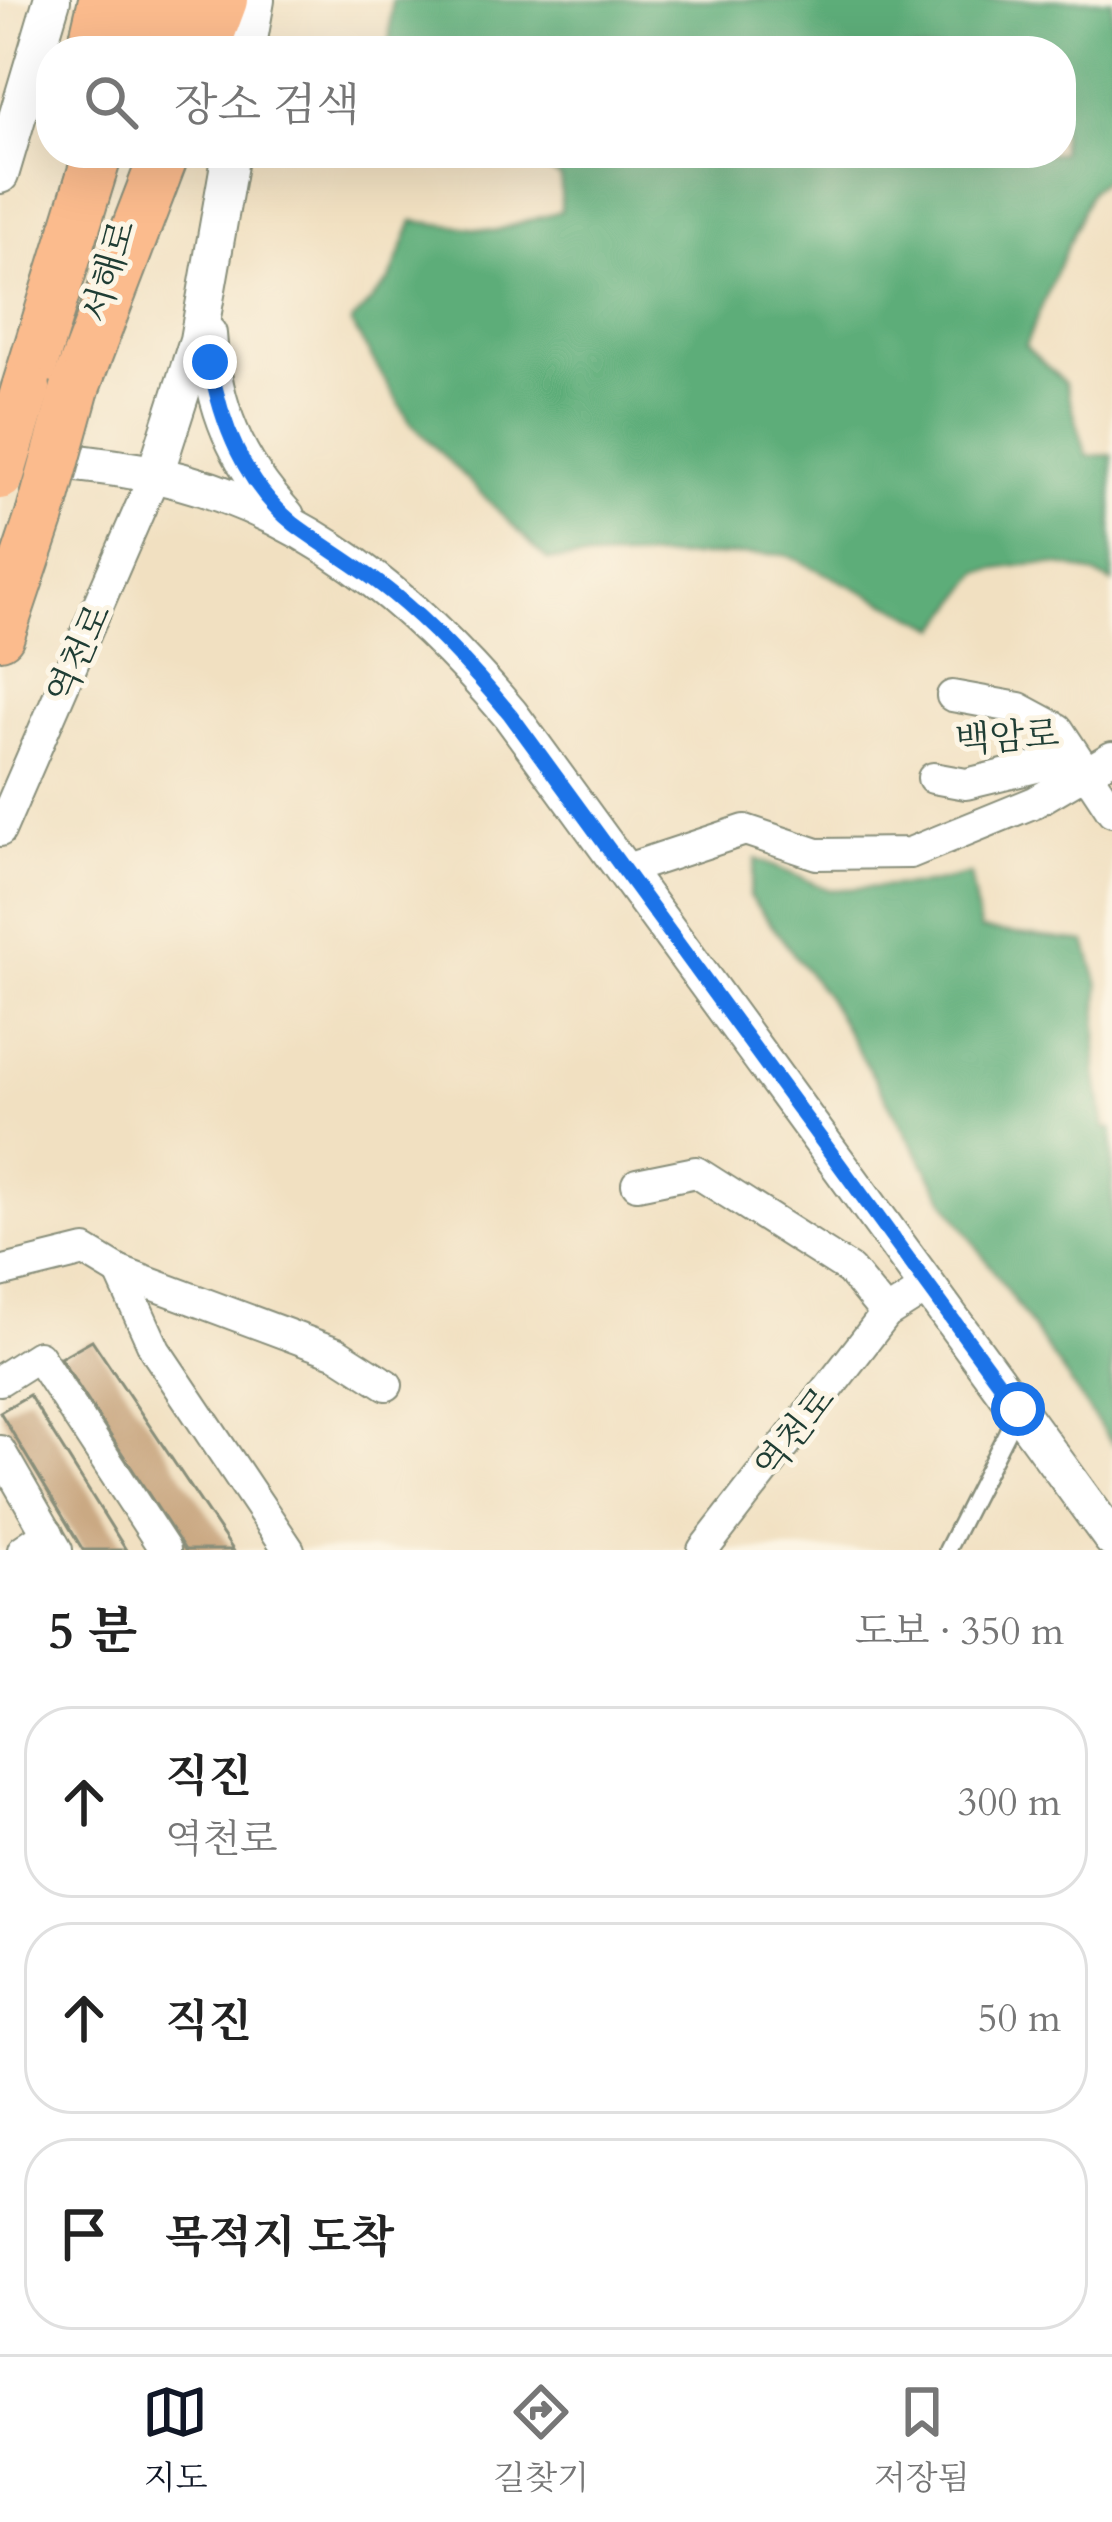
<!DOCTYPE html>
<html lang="ko">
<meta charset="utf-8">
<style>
:root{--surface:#fff;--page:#f6f6f6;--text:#222;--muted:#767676;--line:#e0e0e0;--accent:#111827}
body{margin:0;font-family:Cardo,"Noto Serif KR",serif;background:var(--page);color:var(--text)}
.stop{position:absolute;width:36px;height:36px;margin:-27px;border:9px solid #1a73e8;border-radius:50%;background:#fff}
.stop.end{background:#1a73e8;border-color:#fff;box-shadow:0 3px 12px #0008}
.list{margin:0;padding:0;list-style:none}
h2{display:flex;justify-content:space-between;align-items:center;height:156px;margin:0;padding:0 48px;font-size:51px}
h2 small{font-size:39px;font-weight:400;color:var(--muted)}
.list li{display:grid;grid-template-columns:78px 1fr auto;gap:36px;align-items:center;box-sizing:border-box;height:192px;margin:0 24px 24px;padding:0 24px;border:3px solid var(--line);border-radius:48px}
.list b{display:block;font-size:45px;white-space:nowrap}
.list p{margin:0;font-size:39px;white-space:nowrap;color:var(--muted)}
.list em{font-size:39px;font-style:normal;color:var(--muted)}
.icon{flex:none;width:66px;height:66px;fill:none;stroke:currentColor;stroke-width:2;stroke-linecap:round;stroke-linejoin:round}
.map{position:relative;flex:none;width:1112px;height:1550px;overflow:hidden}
.search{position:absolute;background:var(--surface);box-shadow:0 12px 48px #0002;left:36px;right:36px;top:36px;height:132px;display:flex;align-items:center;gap:30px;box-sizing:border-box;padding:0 42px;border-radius:48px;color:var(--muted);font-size:45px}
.sheet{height:804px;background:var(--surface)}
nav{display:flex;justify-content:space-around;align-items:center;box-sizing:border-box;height:168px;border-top:3px solid var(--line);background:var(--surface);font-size:33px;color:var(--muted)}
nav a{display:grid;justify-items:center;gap:6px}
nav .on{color:var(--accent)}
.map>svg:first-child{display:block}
.forest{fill:#5dad79;stroke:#3e7556;stroke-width:3}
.building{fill:#caa983}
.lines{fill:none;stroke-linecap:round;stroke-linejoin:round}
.service-casing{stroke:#888e7a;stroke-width:20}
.minor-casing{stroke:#888e7a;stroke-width:34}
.tertiary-casing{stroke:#888e7a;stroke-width:40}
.trunk-casing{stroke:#888e7a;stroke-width:52}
.service{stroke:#fff;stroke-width:15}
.minor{stroke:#fff;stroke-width:30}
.tertiary{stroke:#fff;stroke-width:36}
.trunk{stroke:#fbbb8d;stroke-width:48}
.trunk-bridge-casing{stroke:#888e7a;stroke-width:52;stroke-linecap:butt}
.trunk-bridge{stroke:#fbbb8d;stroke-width:48}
.route{stroke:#1a73e8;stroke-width:15}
.labels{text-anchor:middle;stroke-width:10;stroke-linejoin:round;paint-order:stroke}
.street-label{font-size:36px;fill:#1f3d34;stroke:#fcf5e5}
</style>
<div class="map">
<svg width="1112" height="1550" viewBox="0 0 1112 1550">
<rect width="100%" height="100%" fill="#fcf5e5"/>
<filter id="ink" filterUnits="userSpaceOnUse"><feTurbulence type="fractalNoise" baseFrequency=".00833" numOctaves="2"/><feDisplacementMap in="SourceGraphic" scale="24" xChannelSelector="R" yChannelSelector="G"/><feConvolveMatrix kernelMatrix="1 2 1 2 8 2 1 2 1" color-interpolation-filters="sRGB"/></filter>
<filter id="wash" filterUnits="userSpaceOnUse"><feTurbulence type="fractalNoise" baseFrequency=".004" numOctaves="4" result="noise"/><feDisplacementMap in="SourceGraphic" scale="48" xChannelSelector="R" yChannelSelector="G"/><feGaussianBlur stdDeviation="2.7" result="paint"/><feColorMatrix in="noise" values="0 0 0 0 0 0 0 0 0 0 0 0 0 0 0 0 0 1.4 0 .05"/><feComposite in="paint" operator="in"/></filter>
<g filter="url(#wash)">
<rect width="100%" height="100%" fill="#f1e0c1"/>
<g class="forest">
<path d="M392,0H1112V174L1091,190L1025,346L1065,383L1087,456L1112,455V583C1065,557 1031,563 980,572L939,628L785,554L547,560L410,422L351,323L390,280L413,221L494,231L561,211V177L512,153H1061V51H389Z"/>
<polygon points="756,859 830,890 927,884 970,874 980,930 1086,942 1099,985 1096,1072 1105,1128 1112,1129 1112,1444 945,1200 827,997 749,896"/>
</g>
<g id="blocks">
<g class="building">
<polygon points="92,1340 233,1550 185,1550 60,1358"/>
<polygon points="29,1395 126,1550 83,1550 0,1412"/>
</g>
</g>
</g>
<g filter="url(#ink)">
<use href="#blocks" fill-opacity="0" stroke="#888e7a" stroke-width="3"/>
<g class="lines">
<g class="service-casing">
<polyline id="service" points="947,1550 1017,1412"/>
</g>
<g class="minor-casing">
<g id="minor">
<polyline points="952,696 1019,708 1058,729 1112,811"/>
<polyline points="933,778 966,784 1049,764 1086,772"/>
<polyline points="0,831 155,474"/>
<polyline points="624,870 745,830 817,854 910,853 1035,802 1112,757"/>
<polyline points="637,1184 696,1172 850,1270 886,1314"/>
<polyline points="0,1272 85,1251 120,1272 337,1353 387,1385"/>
<polyline points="120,1272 155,1350 289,1550"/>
<polyline points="0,1380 38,1356 165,1550"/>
<polyline points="0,1451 57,1550"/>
<polyline points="23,1550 48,1533"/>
<polyline points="703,1550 886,1314 927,1288"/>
</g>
</g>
<g class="tertiary-casing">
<g id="tertiary">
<polyline points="247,51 256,0"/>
<polyline points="0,175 52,0"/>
<path d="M208,334C213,407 236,462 286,516"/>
<path d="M0,454C51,461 106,464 156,475C304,507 415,601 510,714L1112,1539"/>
<polyline points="155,474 198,340 231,153"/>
</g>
</g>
<g class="trunk-casing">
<g id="trunk">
<polyline points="91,51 103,0"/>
<polyline points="129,51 144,0"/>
<polyline points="170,51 184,0"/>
<polyline points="204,51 223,0"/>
<polyline points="26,388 98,153"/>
<polyline points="75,388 165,153"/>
<polyline points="0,635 40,516"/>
</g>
</g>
<use href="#service" class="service"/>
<use href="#minor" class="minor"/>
<use href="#tertiary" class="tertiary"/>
<use href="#trunk" class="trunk"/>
<g class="trunk-bridge-casing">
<g id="trunk-bridge">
<polyline points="0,475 26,388"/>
<polyline points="40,516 75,388"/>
</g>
</g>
<use href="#trunk-bridge" class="trunk-bridge"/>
</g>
</g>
<g class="lines" filter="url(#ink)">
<path class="route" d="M210,362C220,422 245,485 294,524C326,548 362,568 393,594C437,630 474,671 510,714L1018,1409"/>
</g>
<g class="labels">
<g class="street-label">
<text transform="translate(108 271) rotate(-74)" y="13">서해로</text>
<text transform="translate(78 653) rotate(-66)" y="13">역천로</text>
<text transform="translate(1007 736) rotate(-4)" y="13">백암로</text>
<text transform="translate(794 1432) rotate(-52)" y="13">역천로</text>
</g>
</g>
</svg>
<div class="stop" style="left:1018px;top:1409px"></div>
<div class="stop end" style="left:210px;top:362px"></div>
<div class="search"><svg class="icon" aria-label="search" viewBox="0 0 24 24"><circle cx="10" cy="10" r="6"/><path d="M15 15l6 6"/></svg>장소 검색</div>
</div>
<section class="sheet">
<h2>5 분<small>도보 · 350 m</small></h2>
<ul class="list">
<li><svg class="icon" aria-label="ahead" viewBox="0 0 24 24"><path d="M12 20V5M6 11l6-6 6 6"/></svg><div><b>직진</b><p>역천로</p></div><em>300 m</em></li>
<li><svg class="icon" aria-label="ahead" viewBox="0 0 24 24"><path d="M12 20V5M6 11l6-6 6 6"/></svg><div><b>직진</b></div><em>50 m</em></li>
<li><svg class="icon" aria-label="arrive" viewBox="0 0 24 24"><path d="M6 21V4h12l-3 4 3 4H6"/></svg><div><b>목적지 도착</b></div></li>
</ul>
</section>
<nav>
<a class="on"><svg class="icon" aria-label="map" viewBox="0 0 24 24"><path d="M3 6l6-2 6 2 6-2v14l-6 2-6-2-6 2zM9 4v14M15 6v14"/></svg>지도</a>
<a><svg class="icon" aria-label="directions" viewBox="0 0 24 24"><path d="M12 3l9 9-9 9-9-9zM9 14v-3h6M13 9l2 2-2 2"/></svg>길찾기</a>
<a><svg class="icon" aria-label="saved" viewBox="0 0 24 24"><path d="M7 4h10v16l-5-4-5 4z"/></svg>저장됨</a>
</nav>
